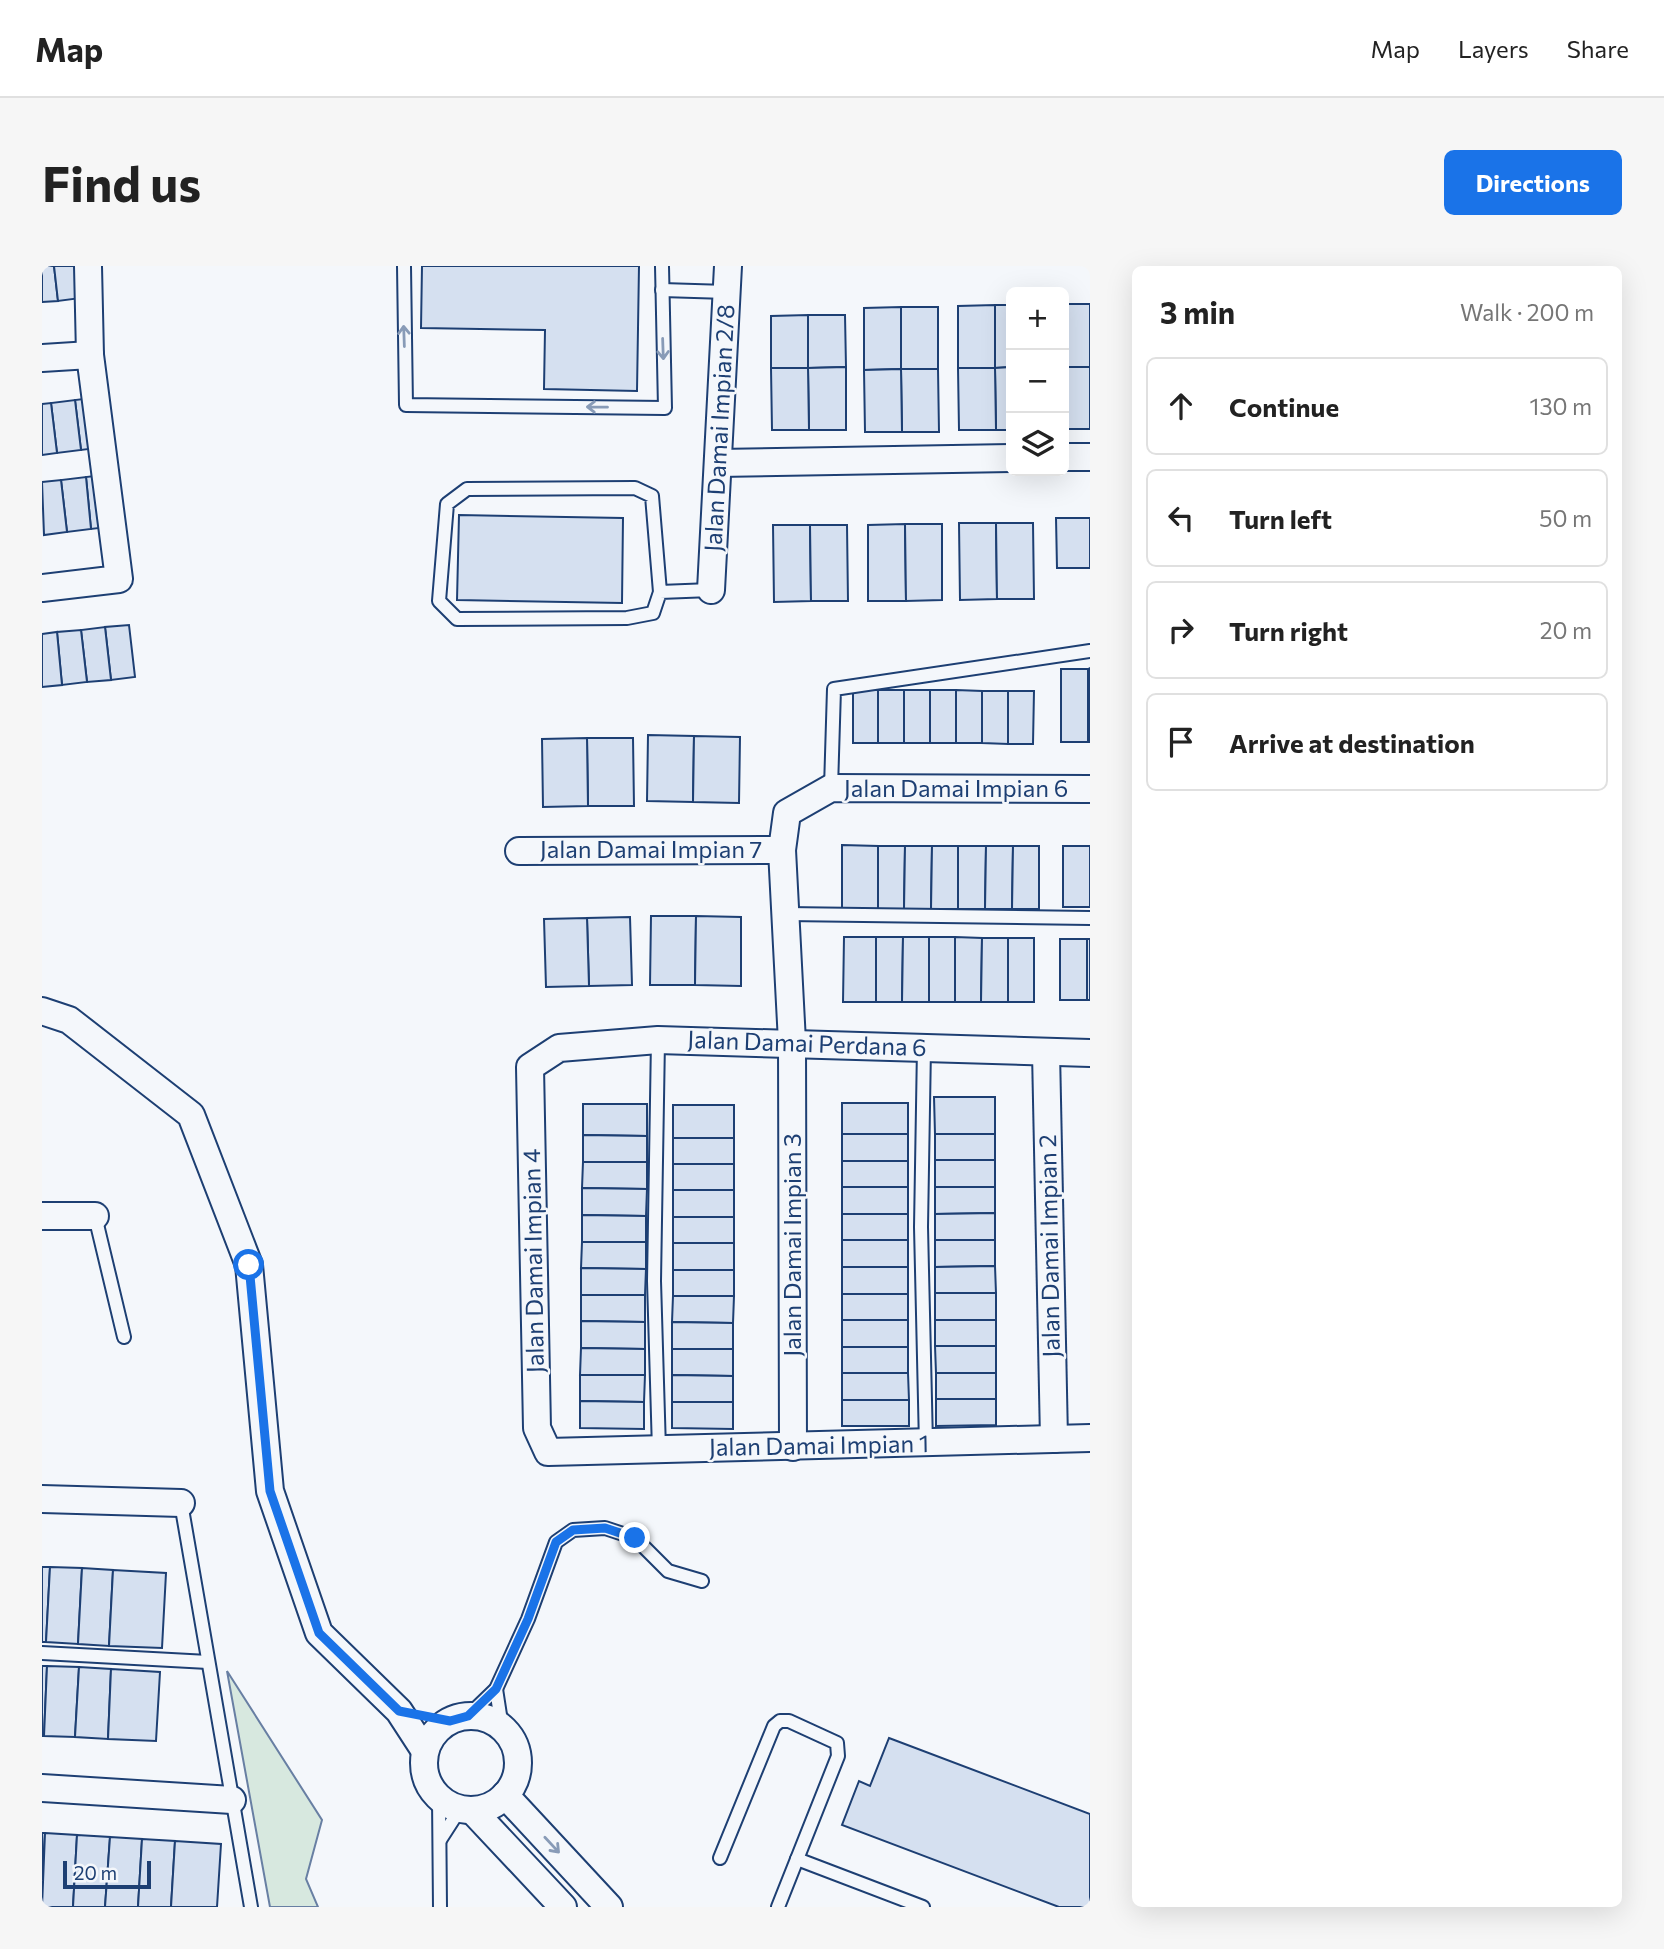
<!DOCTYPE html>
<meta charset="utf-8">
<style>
:root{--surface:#fff;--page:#f6f6f6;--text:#222;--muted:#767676;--line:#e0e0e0;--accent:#1a73e8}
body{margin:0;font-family:Commissioner,sans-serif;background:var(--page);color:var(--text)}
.controls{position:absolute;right:21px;top:21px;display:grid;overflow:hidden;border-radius:10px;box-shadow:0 7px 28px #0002}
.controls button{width:63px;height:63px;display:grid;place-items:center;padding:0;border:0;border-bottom:2px solid var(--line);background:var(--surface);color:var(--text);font:35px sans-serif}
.scale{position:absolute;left:21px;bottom:18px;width:88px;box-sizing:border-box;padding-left:7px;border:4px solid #1d3f73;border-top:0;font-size:19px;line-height:24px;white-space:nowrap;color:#1d3f73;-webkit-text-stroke:5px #f4f7fb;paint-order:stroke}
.stop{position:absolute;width:21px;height:21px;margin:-16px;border:5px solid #1a73e8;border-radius:50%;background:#fff}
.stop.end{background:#1a73e8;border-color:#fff;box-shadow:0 2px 7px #0008}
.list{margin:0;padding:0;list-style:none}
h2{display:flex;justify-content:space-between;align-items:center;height:91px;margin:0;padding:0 28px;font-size:30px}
h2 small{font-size:23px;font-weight:400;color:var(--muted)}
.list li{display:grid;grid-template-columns:46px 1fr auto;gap:21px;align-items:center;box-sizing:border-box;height:98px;margin:0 14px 14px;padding:0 14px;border:2px solid var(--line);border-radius:10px}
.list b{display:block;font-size:26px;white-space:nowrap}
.list em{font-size:23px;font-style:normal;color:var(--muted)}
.icon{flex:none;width:38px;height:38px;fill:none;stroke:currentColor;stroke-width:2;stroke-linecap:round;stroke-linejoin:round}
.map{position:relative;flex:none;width:1048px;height:1641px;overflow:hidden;border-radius:10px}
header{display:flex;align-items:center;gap:42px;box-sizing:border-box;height:98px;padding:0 35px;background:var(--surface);border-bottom:2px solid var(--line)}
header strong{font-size:33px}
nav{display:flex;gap:38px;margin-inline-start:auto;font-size:24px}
.intro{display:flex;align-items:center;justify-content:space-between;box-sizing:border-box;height:168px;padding:0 42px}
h1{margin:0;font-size:49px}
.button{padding:18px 32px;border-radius:10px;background:var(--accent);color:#fff;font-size:24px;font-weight:700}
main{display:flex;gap:42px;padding:0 42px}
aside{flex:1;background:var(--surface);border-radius:10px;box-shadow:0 7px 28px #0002}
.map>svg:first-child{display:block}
.green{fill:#d7e8df;stroke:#687fa3;stroke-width:2}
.building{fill:#d5e0f0;stroke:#1d3f73;stroke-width:2}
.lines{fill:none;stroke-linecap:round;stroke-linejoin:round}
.service-casing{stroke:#1d3f73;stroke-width:16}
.minor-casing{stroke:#1d3f73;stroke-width:30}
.service{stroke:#f4f7fb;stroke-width:12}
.minor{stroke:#f4f7fb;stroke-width:26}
.oneway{stroke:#889bb7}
.route{stroke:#1a73e8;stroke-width:9}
.labels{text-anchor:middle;stroke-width:5;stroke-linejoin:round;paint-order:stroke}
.street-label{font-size:24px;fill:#1d3f73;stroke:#f4f7fb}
</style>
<header>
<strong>Map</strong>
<nav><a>Map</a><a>Layers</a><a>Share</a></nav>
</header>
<div class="intro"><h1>Find us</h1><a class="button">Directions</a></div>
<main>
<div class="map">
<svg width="1048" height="1641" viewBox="0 0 1048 1641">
<rect width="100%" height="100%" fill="#f4f7fb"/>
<polygon class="green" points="185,1405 280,1554 264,1613 276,1641 228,1641"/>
<g class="building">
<polygon points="0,0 12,0 16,35 0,36"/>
<polygon points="12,0 36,0 39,32 16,35"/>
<polygon points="380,0 597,0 595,125 502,123 503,64 379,62"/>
<rect x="1022" y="38" width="26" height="63"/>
<polygon points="953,39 969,39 969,101 953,102"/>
<polygon points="953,39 953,102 916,102 916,40"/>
<polygon points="859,41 859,103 822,104 822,42"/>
<rect x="859" y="41" width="37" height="62"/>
<polygon points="766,49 766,102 729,102 729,50"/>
<polygon points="766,49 803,49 804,101 766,102"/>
<polygon points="804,101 804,164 767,164 766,102"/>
<polygon points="969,101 969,164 954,164 953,102"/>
<rect x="1022" y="101" width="26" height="62"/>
<polygon points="729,102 766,102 767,164 730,164"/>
<polygon points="916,102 953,102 954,164 917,164"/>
<polygon points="859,103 896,103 897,166 860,166"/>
<polygon points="859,103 860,166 823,166 822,104"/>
<polygon points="57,131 63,181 39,184 33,134"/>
<polygon points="33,134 39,184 15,187 9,137"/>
<polygon points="9,137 15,187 0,189 0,138"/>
<polygon points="68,208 74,260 49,263 44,211"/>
<polygon points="44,211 49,263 25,266 19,214"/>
<polygon points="19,214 25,266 2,269 0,216"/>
<polygon points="417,249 581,252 580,337 415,334"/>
<polygon points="1014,252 1048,252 1048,302 1015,302"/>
<polygon points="917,257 954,257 955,333 918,334"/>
<polygon points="954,257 991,257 992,333 955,333"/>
<polygon points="863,258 864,335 826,335 826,259"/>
<polygon points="863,258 900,258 900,334 864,335"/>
<polygon points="731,259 768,259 769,335 732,336"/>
<polygon points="768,259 805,259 806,335 769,335"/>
<polygon points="87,359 93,411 69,414 63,361"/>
<polygon points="63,361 69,414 45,416 39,364"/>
<polygon points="39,364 45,416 20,419 15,366"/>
<polygon points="15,366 20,419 0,421 0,368"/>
<polygon points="1048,402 1048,476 1046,476 1046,403"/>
<rect x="1019" y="403" width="27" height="73"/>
<rect x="811" y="424" width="25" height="53"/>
<rect x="836" y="424" width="26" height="53"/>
<rect x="862" y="424" width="26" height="53"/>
<rect x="888" y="424" width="26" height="53"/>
<polygon points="914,424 940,425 940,477 914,477"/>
<polygon points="940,425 966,425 966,478 940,477"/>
<polygon points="966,425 992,425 991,478 966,478"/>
<polygon points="606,469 652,470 651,536 605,535"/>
<polygon points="652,470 698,471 697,537 651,536"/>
<polygon points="545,472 591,472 592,540 546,540"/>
<polygon points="545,472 546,540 501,541 500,473"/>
<polygon points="800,579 836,580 836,643 800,643"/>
<polygon points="836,580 863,580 862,643 836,643"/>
<polygon points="863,580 890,580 889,643 862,643"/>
<polygon points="890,580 916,580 916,643 889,643"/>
<polygon points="916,580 944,580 943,643 916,643"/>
<polygon points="944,580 971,580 970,643 943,643"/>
<polygon points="971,580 997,580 997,643 970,643"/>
<rect x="1021" y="580" width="27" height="61"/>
<polygon points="609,650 654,650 653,719 608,719"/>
<polygon points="654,650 699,651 699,720 653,719"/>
<polygon points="588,651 590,719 547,720 545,652"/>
<polygon points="545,652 547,720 504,721 502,653"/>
<polygon points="802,671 834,671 834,736 801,736"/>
<polygon points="834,671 861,671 860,736 834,736"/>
<polygon points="861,671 887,671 887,736 860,736"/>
<rect x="887" y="671" width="26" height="65"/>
<polygon points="913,671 940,672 939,736 913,736"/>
<polygon points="940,672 966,672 966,736 939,736"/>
<rect x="966" y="672" width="26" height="64"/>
<rect x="1018" y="673" width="27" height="61"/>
<rect x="1045" y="673" width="3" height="61"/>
<polygon points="892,831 953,831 953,868 893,868"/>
<rect x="800" y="837" width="66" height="31"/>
<polygon points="541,838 605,838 605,870 541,869"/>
<rect x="631" y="839" width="61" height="33"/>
<rect x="800" y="868" width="66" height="27"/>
<rect x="893" y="868" width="60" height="26"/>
<polygon points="541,869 605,870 605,896 541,896"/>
<rect x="631" y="872" width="61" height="26"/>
<rect x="893" y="894" width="60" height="27"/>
<rect x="800" y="895" width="66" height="26"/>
<polygon points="541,896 605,896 605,923 540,922"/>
<rect x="631" y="898" width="61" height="26"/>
<rect x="800" y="921" width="66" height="27"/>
<polygon points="893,921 953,921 953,947 893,948"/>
<polygon points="540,922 605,923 604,950 540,949"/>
<rect x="631" y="924" width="61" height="27"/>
<polygon points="953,947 953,974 893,974 893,948"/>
<rect x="800" y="948" width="66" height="26"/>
<polygon points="540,949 604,950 604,976 540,976"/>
<rect x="631" y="951" width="61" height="26"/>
<rect x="800" y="974" width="66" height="27"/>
<polygon points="893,974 953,974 953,1000 893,1001"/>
<polygon points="540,976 604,976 604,1003 539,1002"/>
<rect x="631" y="977" width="61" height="27"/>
<polygon points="953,1000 954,1027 893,1027 893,1001"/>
<rect x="800" y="1001" width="66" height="27"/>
<polygon points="539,1002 604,1003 603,1029 539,1029"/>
<rect x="631" y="1004" width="61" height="26"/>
<rect x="893" y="1027" width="61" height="27"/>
<rect x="800" y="1028" width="66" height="26"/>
<polygon points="539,1029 603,1029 603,1056 539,1055"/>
<polygon points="631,1030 692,1030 691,1057 630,1056"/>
<rect x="800" y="1054" width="66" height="27"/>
<rect x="893" y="1054" width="61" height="26"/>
<polygon points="539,1055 603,1056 603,1083 539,1082"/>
<polygon points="630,1056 691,1057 691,1083 630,1083"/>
<polygon points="893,1080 954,1080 954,1107 894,1107"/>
<rect x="800" y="1081" width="66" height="26"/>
<polygon points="539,1082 603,1083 603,1109 538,1109"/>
<polygon points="630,1083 691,1083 691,1110 630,1109"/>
<polygon points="800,1107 866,1107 867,1134 800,1134"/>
<rect x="894" y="1107" width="60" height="26"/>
<polygon points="538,1109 603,1109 602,1136 538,1135"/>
<polygon points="630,1109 691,1110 691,1136 630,1136"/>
<polygon points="894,1133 954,1133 954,1159 894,1160"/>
<rect x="800" y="1134" width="67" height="26"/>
<polygon points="538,1135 602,1136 602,1163 538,1162"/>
<polygon points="630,1136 691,1136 691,1163 630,1162"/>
<polygon points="0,1301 8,1301 4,1376 0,1376"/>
<polygon points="8,1301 40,1302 36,1378 4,1376"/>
<polygon points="40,1302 71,1304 67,1380 36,1378"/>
<polygon points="71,1304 124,1307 120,1382 67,1380"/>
<polygon points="0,1400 5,1400 2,1470 0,1470"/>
<polygon points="5,1400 37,1401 33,1471 2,1470"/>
<polygon points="37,1401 69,1403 66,1473 33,1471"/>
<polygon points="69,1403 118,1406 114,1475 66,1473"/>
<polygon points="847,1472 1048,1548 1048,1641 1017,1641 800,1559 817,1515 828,1520"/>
<polygon points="0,1567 3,1567 0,1614"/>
<polygon points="3,1567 35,1569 31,1641 0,1641"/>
<polygon points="35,1569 68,1571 63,1641 31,1641"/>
<polygon points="68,1571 100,1573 96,1641 63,1641"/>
<polygon points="100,1573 133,1575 129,1641 96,1641"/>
<polygon points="133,1575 179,1578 175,1641 129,1641"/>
</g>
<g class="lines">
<g class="service-casing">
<g id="service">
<polyline points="362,0 364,139 623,142 620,0"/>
<polyline points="620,24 685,26"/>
<polyline points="618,326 611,347 585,352 415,353 397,335 405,238 425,223 593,222 610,230 618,326 669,324"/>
<polyline points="789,522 792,423 1048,385"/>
<polyline points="744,648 1048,652"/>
<polyline points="616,774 612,1015 617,1184"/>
<polyline points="882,781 879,961 884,1178"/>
<polyline points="53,950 82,1071"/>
<polyline points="139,1237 209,1641"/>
<polyline points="0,1387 166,1396"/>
<polyline points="454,1423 460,1462"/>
<polyline points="426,1450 454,1423 486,1353 514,1276 531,1264 563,1262 593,1272 626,1305 660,1315"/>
<polyline points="397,1532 398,1641"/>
<polyline points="398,1574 418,1543"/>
<polyline points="678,1592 732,1460 738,1455 747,1455 795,1477 796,1490 736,1641"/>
<polyline points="755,1593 881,1641"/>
</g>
</g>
<g class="minor-casing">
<g id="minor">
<polyline points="0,92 48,89"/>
<polyline points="1022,191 1048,191"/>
<polyline points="676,197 969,192"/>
<polyline points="0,322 77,313 48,89 46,0"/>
<polyline points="669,324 686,0"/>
<polyline points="477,585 740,584"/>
<polyline points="0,745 27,754 149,849 207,999 228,1225 277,1367 357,1445 383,1485"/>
<polyline points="1004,786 1012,1173"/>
<polyline points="1048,787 616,774 517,782 488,801 495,1162 506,1186 1048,1172"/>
<polyline points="0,950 53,950"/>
<polyline points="751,1181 750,776 740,584 745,547 789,522 1048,523"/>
<polyline points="0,1233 139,1237"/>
<circle cx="429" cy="1497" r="47"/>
<polyline points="0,1522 190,1534"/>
<polyline points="463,1529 567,1641"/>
<polyline points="430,1544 521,1641"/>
</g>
</g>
<use href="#service" class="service"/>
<use href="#minor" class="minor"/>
</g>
<defs><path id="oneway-shaft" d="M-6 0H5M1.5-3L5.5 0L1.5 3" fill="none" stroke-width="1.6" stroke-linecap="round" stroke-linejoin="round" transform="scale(1.75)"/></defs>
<g class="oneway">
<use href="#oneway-shaft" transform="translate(362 70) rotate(-92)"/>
<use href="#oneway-shaft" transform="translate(621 83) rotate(88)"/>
<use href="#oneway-shaft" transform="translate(555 141) rotate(-179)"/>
<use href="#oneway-shaft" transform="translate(510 1579) rotate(47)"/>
</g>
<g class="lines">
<polyline class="route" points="207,999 228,1225 277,1367 357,1445 408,1455 426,1450 454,1423 486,1353 514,1276 531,1264 563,1262 593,1272"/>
</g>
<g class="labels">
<g class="street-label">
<text transform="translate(678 162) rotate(-87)" y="8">Jalan Damai Impian 2/8</text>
<text x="914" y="531">Jalan Damai Impian 6</text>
<text x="609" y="592">Jalan Damai Impian 7</text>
<text transform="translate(765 778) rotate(2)" y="8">Jalan Damai Perdana 6</text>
<text transform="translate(751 979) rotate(-90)" y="8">Jalan Damai Impian 3</text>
<text transform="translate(1008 980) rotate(-91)" y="8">Jalan Damai Impian 2</text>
<text transform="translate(492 995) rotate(-91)" y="8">Jalan Damai Impian 4</text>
<text transform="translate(777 1180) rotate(-1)" y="8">Jalan Damai Impian 1</text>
</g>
</g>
</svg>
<div class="controls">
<button>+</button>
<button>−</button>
<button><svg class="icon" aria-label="layers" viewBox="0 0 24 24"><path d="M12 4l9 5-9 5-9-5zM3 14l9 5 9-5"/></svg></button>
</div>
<div class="scale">20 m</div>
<div class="stop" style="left:207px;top:999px"></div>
<div class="stop end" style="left:593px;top:1272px"></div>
</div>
<aside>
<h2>3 min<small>Walk · 200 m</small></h2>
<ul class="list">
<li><svg class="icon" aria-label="ahead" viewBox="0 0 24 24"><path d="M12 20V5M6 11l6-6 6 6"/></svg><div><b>Continue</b></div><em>130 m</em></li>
<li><svg class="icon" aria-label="left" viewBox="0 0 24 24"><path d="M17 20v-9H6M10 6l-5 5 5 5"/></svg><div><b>Turn left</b></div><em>50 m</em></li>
<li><svg class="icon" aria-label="right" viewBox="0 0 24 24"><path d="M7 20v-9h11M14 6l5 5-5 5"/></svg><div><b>Turn right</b></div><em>20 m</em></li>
<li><svg class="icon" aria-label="arrive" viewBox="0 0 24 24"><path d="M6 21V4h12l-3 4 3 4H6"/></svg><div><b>Arrive at destination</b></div></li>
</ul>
</aside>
</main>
